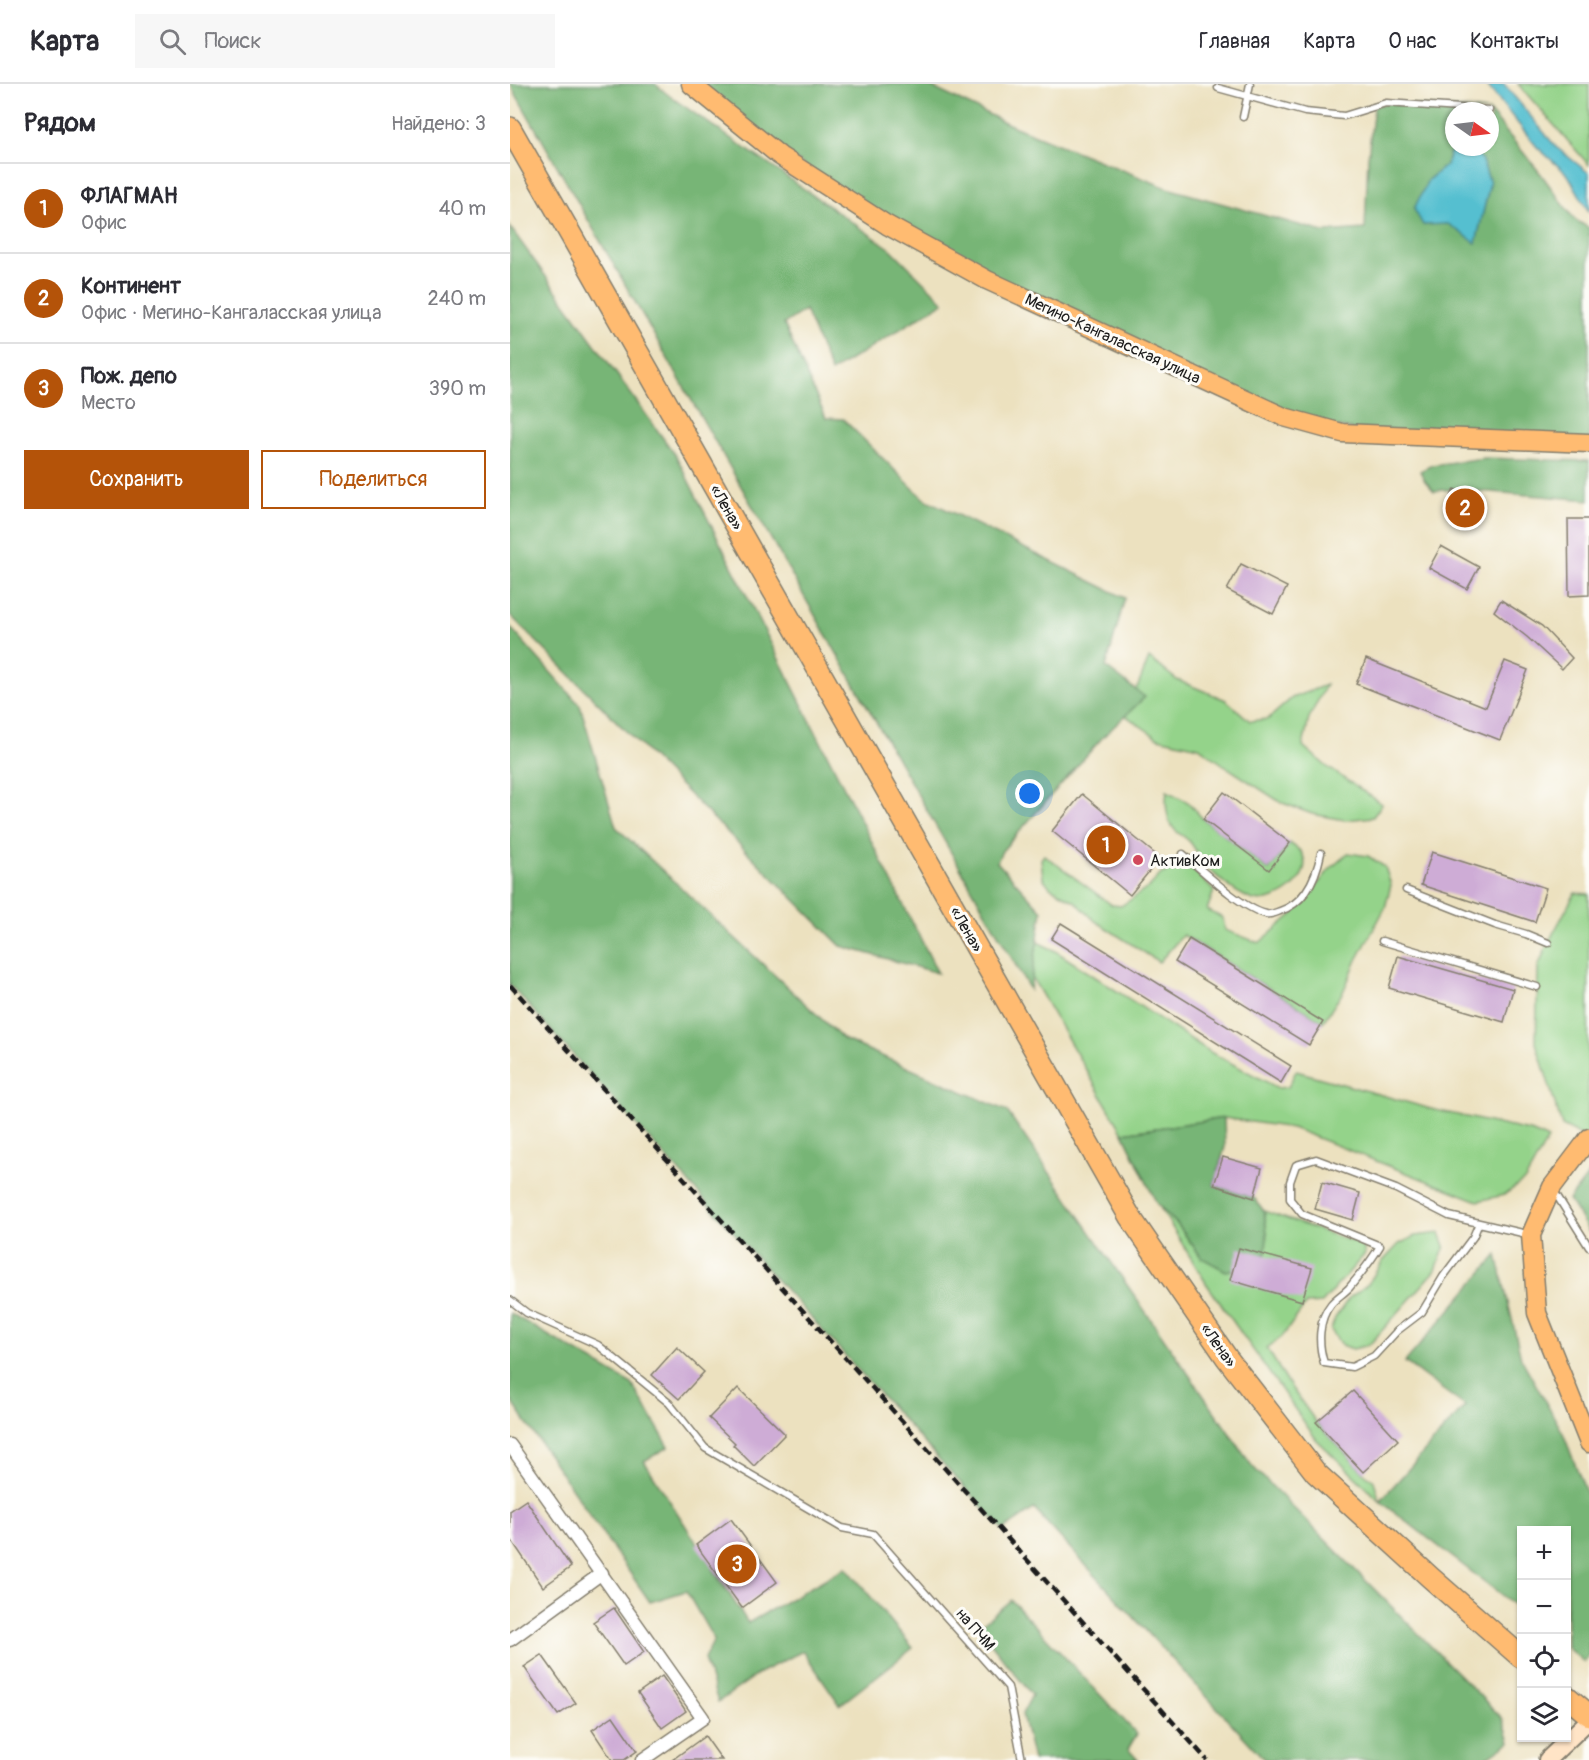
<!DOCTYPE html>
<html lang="ru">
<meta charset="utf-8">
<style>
:root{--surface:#fff;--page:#f7f7f7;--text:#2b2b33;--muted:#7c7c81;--line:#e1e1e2;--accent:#b45309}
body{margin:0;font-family:Pangolin,sans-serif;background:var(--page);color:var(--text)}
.controls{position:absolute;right:18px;bottom:18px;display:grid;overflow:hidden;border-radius:0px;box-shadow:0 2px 4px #0004}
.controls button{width:54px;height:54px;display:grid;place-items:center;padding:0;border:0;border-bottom:2px solid var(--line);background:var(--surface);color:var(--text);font:30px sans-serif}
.compass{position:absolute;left:935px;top:18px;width:54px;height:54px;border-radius:50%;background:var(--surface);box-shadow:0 2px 4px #0004;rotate:104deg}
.you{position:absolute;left:520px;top:710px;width:21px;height:21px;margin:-15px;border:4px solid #fff;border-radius:50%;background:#1a73e8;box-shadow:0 0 0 9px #1a73e833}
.badge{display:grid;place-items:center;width:39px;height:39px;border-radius:50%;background:var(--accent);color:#fff;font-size:20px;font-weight:700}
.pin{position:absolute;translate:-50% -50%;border:3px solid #fff;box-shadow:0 2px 6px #0006}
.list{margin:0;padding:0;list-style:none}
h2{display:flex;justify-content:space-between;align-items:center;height:78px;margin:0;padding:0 24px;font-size:26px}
h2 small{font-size:20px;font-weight:400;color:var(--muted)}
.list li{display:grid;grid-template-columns:39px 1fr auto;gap:18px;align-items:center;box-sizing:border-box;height:90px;padding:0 24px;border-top:2px solid var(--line)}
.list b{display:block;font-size:22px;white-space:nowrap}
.list p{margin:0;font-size:20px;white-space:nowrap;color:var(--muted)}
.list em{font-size:20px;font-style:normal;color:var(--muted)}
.actions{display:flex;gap:12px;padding:18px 24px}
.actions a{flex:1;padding:14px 0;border:2px solid var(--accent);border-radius:0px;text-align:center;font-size:21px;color:var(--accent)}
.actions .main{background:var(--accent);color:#fff}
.icon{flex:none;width:33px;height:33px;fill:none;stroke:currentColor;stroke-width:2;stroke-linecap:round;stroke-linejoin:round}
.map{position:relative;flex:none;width:1079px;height:1676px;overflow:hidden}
header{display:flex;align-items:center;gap:36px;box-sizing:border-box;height:84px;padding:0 30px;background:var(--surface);border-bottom:2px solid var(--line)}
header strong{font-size:28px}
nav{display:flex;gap:33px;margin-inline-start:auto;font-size:21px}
.search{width:420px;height:54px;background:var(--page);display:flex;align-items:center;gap:15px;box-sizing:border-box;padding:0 21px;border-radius:0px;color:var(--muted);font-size:22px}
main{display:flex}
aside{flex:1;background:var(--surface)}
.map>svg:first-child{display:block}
.green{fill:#94d38a;stroke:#587853;stroke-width:1.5}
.forest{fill:#77b576;stroke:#4a6849;stroke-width:1.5}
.water{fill:#54bfd0;stroke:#386e76;stroke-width:1.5}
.building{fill:#ceacd6}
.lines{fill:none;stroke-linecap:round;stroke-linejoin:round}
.lane-casing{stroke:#847e6e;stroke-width:9}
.street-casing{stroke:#847e6e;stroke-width:15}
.secondary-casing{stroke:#847e6e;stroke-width:20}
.primary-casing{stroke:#847e6e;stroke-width:21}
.highway-casing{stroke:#847e6e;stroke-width:24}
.lane{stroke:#fff;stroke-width:6}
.street{stroke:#fff;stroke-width:12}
.secondary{stroke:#ffe4c6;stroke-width:16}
.primary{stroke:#ffbb71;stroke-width:18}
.highway{stroke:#ffbb71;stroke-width:21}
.rail{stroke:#1c1c1c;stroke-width:4.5;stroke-dasharray:9 4.5;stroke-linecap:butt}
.poi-dot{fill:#d1495b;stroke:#fdfcf7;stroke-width:2}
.labels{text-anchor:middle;stroke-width:6;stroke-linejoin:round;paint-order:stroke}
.street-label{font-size:16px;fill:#1c1c1c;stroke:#fdfcf7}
.poi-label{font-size:16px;fill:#1c1c1c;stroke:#fdfcf7;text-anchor:start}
</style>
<header>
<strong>Карта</strong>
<div class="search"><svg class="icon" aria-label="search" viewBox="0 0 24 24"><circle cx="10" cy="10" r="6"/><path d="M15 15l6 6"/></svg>Поиск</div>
<nav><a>Главная</a><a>Карта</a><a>О нас</a><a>Контакты</a></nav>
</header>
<main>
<aside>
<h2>Рядом<small>Найдено: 3</small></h2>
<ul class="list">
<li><span class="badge">1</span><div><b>ФЛАГМАН</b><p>Офис</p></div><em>40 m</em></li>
<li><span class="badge">2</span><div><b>Континент</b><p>Офис · Мегино-Кангаласская улица</p></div><em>240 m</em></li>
<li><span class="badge">3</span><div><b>Пож. депо</b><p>Место</p></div><em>390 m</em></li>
</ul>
<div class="actions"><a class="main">Сохранить</a><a>Поделиться</a></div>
</aside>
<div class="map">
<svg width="1079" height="1676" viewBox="0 0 1079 1676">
<rect width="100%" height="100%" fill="#fdfcf7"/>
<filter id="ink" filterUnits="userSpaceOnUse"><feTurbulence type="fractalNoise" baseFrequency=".0167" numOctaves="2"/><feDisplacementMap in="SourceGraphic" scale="12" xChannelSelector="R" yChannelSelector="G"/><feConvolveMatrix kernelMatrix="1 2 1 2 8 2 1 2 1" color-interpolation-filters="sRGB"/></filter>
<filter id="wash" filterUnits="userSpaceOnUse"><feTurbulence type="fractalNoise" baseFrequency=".008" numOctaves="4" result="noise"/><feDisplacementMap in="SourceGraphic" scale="24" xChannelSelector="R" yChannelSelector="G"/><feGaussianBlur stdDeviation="1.35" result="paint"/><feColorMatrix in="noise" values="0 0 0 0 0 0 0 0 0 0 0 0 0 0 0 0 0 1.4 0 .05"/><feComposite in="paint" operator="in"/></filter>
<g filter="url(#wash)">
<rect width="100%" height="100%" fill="#ece1bf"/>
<g class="green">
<polygon points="1008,0 1079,0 1079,81"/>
<polygon points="639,574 667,596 716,616 740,637 758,635 782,614 816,601 799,634 793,662 816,682 872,720 863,733 835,736 802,730 770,718 718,684 689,663 648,654 609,627 628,602"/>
<path d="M657,707L678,718L693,735L759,786L780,759C783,762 789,765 791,768C808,794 762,826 738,814C721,806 704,791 692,777C687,771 685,763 679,757C675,753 669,750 665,746C656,737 655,718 657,707Z"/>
<polygon points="838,769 858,772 875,783 881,801 875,824 847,876 833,908 813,938 673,851 649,878 585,837 566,818 540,803 533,794 531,775 534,771 602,821 611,822 639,803 651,790 666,783 683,786 704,807 697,826 713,834 715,846 749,859 783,830 820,785"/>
<polygon points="1065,809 1079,810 1078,1055 1052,1042 1026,959 1028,883 1038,859"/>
<polygon points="504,847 544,866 702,969 768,1004 778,1003 786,987 921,1025 1023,1048 1038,1055 1015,1096 994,1111 968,1117 782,1044 714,1034 613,1049 504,863"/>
<polygon points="648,1120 668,1141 692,1174 757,1150 754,1127 853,1161 855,1170 812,1219 796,1220 772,1253 757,1264 776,1296 806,1338 853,1388 864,1397 870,1417 806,1355 696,1199"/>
<polygon points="930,1149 935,1162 926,1186 859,1261 843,1265 831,1261 821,1246 825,1234 839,1214 858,1200 873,1177 889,1160 905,1152"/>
</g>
<g class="forest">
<polygon points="0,0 145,0 161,13 381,165 434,218 321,288 295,226 274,240 316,334 333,335 413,414 615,514 596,583 635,613 593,653 492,767 487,778 532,827 520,906"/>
<polygon points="181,0 415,0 503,42 657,104 814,148 855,145 858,73 864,22 876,19 979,27 944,27 944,63 948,63 940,69 936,81 918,96 913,141 938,139 966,158 980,99 972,76 961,63 980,63 980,28 1031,90 1064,135 1079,144 1079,359 877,352 774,333 377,141"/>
<polygon points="0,143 166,372 428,889 331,862 0,531"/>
<polygon points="974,374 1079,377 1079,416 944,405 924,407 915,397 910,387 922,381"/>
<polygon points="0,543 70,621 106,743 333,955 497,1027 742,1382 993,1635 1000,1658 974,1676 755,1676 524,1425 493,1446 0,901"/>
<polygon points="714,1034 715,1063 704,1101 744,1114 754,1127 757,1150 756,1169 746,1181 716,1187 692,1174 668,1141 647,1120 613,1049"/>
<polygon points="1079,1090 1079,1148 1059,1116"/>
<polygon points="987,1171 1011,1274 1053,1349 1079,1416 1079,1571 1074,1578 1057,1564 1056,1446 1011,1446 1011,1526 870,1417 955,1322 895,1278"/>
<polygon points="0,1229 122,1300 159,1363 134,1377 238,1539 336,1483 403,1564 330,1621 293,1567 251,1588 208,1618 194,1575 204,1556 176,1507 140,1518 0,1315"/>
<polygon points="501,1516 627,1650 618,1665 628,1676 523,1676 512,1630 522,1611 468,1543"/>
</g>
<g class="water">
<polygon points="976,0 994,0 1046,63 1079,89 1079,128 1058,91 1027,63"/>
<polygon points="948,63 961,63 972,76 980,99 966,159 938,140 913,141 904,125 918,96 936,81 940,69"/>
</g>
<g id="blocks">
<g class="building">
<polygon points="944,405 970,415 962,436 936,426"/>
<polygon points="1058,435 1079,435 1079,511 1059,512"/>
<polygon points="931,462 969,483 957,505 919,484"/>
<polygon points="731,480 777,503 763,530 717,506"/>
<polygon points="991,516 1032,542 1062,574 1052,585 1017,553 984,527"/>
<polygon points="856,575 976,623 995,577 1018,586 990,656 846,600"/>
<polygon points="714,708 780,759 759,786 693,735"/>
<polygon points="572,710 650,774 620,811 542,747"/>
<polygon points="922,768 1036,804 1025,838 911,801"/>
<polygon points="551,839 781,982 771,999 541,855"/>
<polygon points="679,855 813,938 799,961 665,878"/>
<polygon points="888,872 1003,905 994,938 879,904"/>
<polygon points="713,1073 752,1084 744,1114 704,1101"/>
<polygon points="812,1098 850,1109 843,1136 805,1125"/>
<polygon points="729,1164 802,1184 792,1217 720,1196"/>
<polygon points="167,1263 194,1288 169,1315 142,1291"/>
<polygon points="228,1304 275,1350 244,1382 223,1361 225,1359 199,1334"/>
<polygon points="843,1307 888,1356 853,1388 806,1338"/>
<polygon points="16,1416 61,1483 33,1503 0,1454 0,1427"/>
<polygon points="221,1435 267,1498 232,1524 186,1461"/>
<polygon points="104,1524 134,1568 114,1582 83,1538"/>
<polygon points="32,1571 66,1619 48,1631 14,1583"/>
<polygon points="152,1592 176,1627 152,1644 128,1609"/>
<polygon points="103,1632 127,1667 114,1676 102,1676 82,1646"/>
<polygon points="195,1652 212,1676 162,1676"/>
</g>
</g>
</g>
<g filter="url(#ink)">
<use href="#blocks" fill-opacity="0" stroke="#847e6e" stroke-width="1.5"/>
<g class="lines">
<g class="lane-casing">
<g id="lane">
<polyline points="708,4 795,28 834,32 876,19 979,26"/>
<polyline points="733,33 740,0"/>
<path d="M673,770C693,787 731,824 756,830C761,831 765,829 770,827C795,819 806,794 811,769"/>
<polyline points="896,806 985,841 1016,850 1038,859"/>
<polyline points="872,857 1027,903"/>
<polyline points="1044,1107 1079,1163"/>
<path d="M969,1139L963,1153L933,1193L912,1228L887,1247L864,1272L842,1283L814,1279C808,1260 808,1236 821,1220C826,1214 833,1210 839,1204C850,1191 861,1177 870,1162L792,1130L780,1115V1098L786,1081L806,1075L886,1105L939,1132L1021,1151"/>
<polyline points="0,1216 17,1229 88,1261 159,1319 195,1364 332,1444 363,1450 498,1603 512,1676"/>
</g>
</g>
<g class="street-casing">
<g id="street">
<polyline points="0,1361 193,1634 132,1676"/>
<polyline points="0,1556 92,1489"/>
</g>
</g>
<g class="secondary-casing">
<polyline id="secondary" points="1037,1676 1079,1636"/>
</g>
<g class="primary-casing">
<g id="primary">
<polyline points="181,0 270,72 377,141 477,196 774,333 832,349 1079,359"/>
<polyline points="1079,1054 1042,1103 1021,1151 1027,1229 1079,1359"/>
</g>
</g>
<g class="highway-casing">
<g id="highway">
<polyline points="0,44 620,1133 717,1274 806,1389 921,1494 1011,1573"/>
<polyline points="1056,1612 1079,1631"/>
</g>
</g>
<use href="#lane" class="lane"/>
<use href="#street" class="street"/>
<use href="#secondary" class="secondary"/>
<use href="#primary" class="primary"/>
<use href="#highway" class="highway"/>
<polyline class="rail" points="0,901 697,1676"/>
</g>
</g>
<circle class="poi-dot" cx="628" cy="776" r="6"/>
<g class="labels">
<g class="street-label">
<text transform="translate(603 254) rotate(25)" y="6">Мегино-Кангаласская улица</text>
<text transform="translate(217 423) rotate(60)" y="6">«Лена»</text>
<text transform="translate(457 845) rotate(60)" y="6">«Лена»</text>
<text transform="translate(709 1261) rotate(55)" y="6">«Лена»</text>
<text transform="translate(466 1545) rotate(49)" y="6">на ПЧМ</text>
</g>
<g class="poi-label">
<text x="640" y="782">АктивКом</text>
</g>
</g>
</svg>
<div class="controls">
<button>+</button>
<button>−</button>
<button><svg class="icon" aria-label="locate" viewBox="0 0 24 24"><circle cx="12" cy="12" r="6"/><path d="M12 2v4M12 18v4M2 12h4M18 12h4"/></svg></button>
<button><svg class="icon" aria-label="layers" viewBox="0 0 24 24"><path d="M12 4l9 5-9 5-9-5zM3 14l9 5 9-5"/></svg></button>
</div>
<svg class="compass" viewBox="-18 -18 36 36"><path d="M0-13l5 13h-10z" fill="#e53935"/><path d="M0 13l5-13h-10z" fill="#7c7c81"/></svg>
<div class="you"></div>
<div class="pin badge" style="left:596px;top:761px">1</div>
<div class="pin badge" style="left:955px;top:424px">2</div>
<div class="pin badge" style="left:227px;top:1480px">3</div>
</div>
</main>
